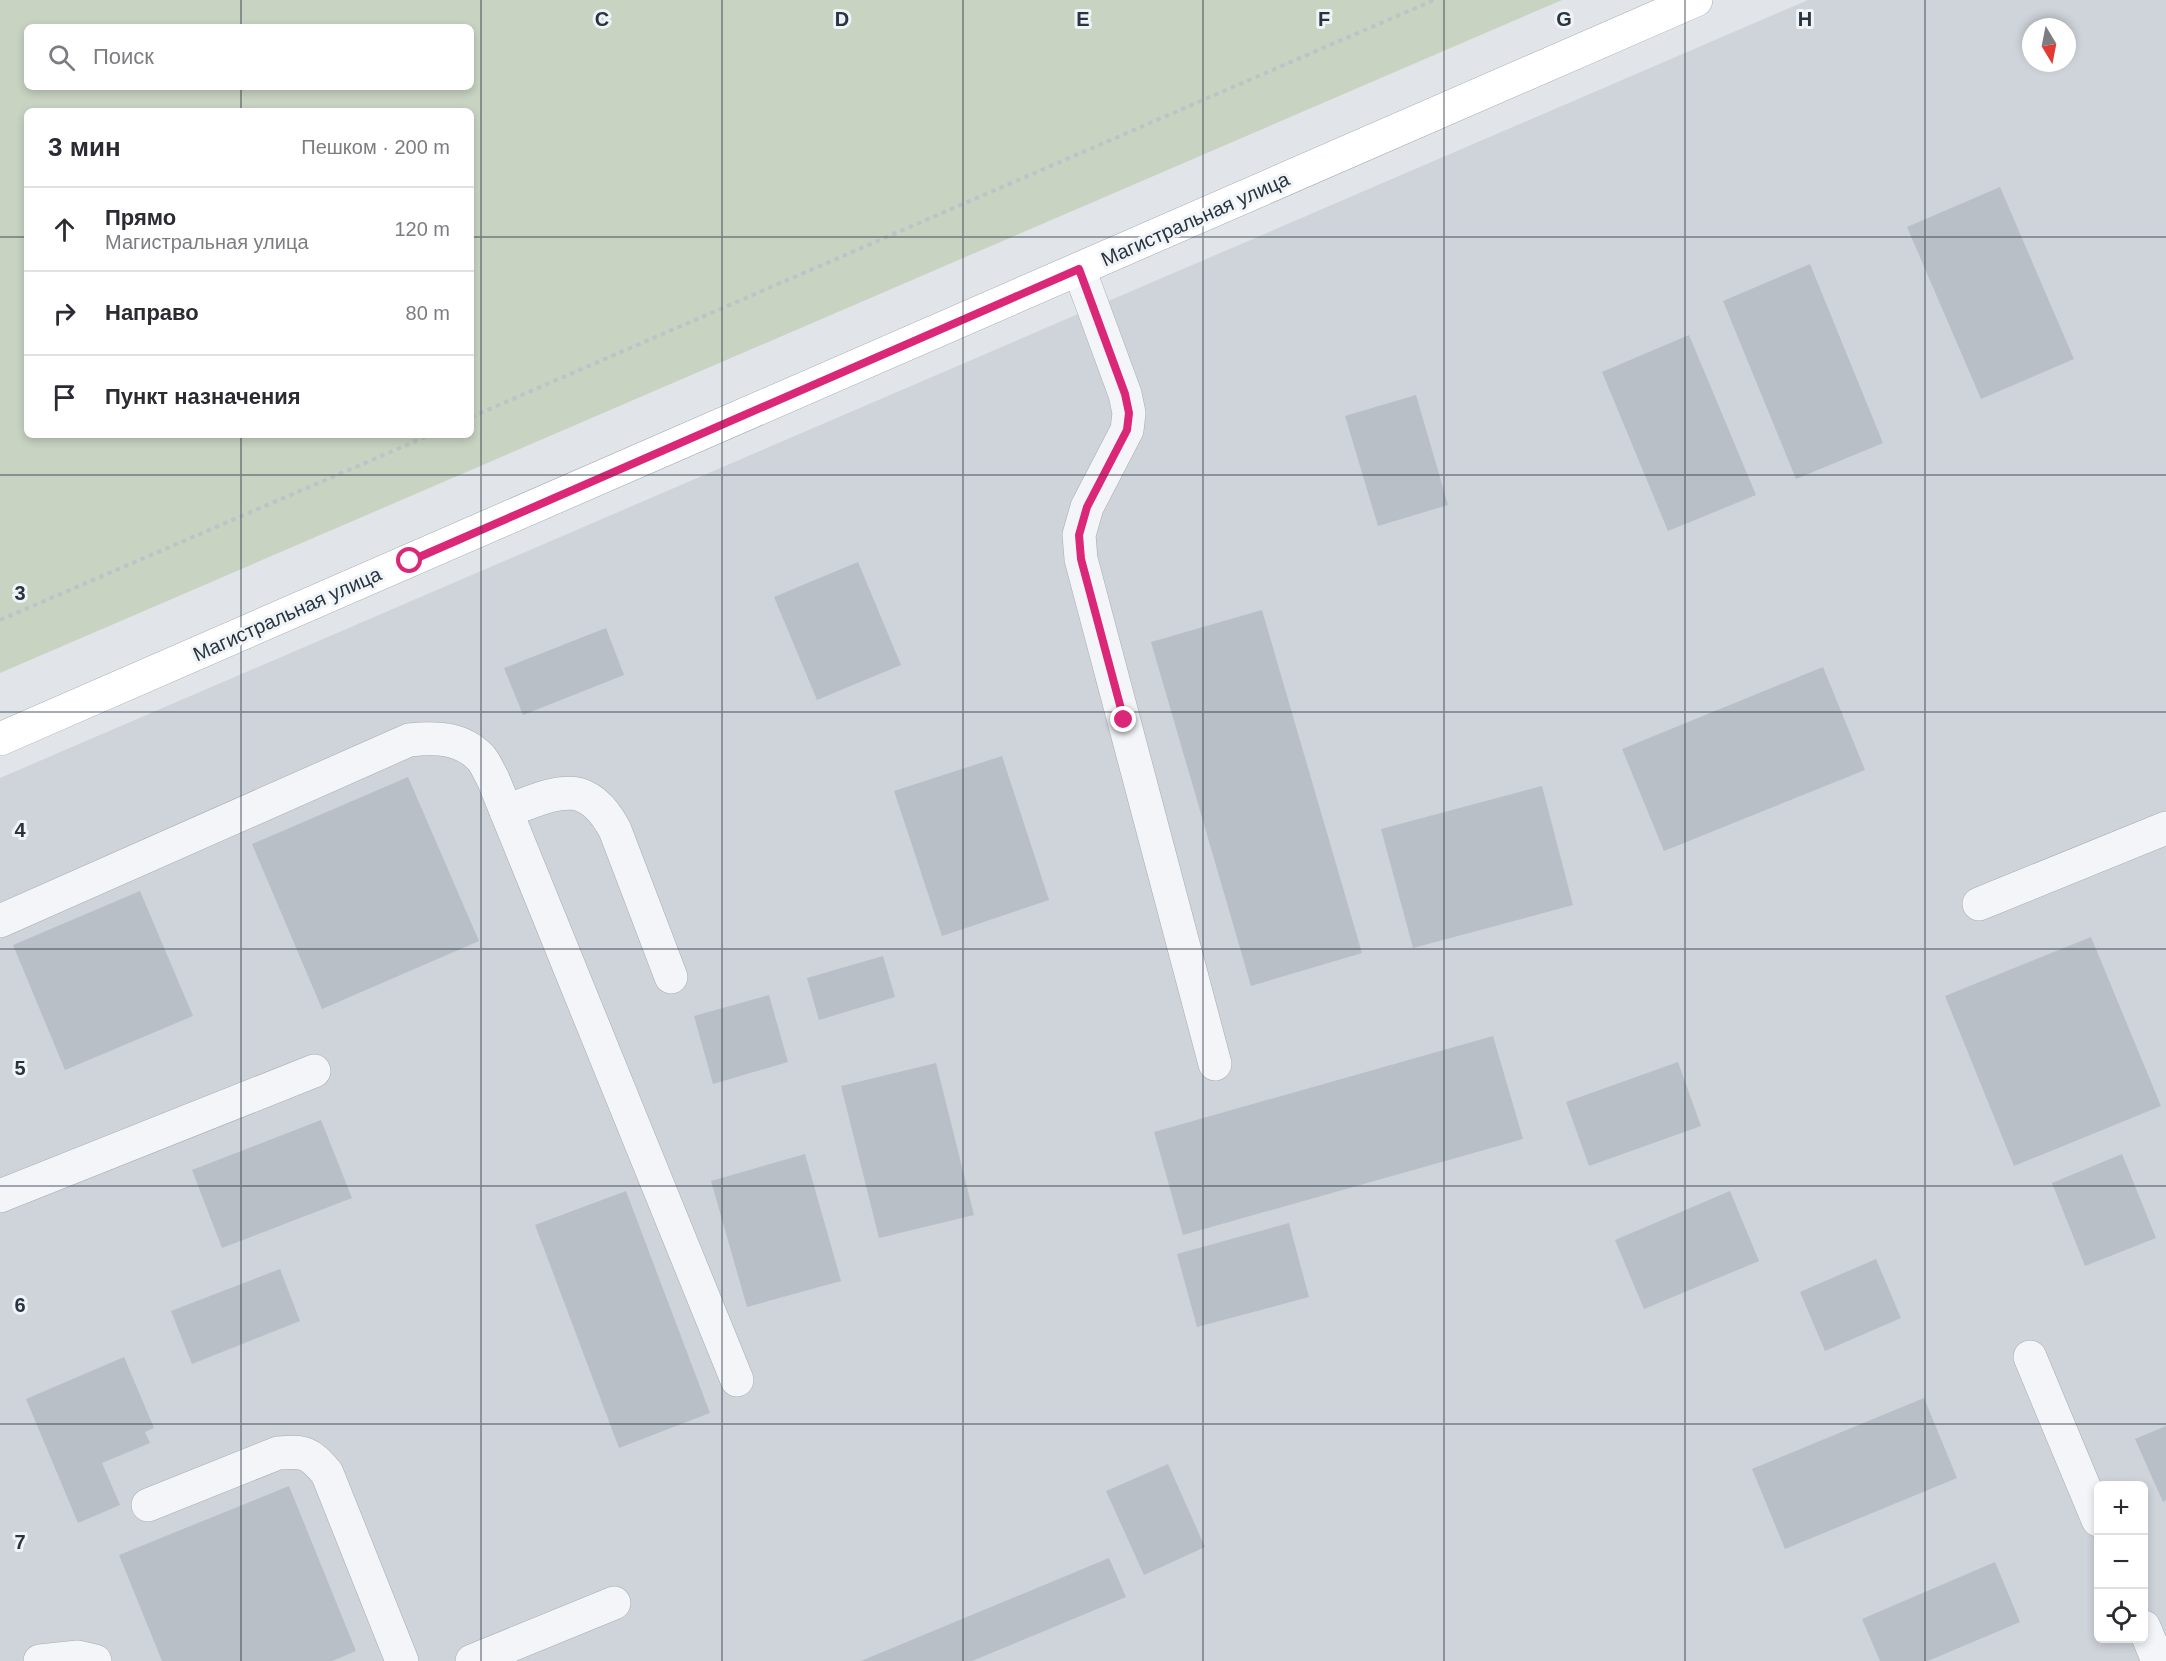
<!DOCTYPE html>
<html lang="ru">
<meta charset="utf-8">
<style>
:root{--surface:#fff;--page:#f2f2f3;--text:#2b2b33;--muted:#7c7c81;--line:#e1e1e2}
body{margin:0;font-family:Helvetica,sans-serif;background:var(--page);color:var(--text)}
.controls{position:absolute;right:18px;bottom:18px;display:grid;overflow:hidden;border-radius:9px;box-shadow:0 3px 9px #0003}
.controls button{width:54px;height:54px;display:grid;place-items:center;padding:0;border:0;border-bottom:2px solid var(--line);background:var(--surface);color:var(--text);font:30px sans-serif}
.compass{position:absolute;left:2022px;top:18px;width:54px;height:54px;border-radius:50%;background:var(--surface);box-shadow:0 3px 9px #0003;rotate:170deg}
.stop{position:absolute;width:18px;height:18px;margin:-14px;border:4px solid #db2777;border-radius:50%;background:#fff}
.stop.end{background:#db2777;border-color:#fff;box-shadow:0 2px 6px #0008}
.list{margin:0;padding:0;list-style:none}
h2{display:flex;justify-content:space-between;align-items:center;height:78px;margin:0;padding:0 24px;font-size:26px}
h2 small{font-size:20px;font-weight:400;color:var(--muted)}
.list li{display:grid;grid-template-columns:39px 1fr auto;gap:18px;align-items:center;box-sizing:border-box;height:84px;padding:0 24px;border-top:2px solid var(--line)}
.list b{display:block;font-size:22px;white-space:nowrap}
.list p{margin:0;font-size:20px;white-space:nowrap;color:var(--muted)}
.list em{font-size:20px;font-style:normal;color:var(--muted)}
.icon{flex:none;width:33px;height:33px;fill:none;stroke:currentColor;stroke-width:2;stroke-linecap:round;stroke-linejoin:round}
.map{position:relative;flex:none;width:2166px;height:1661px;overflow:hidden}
.search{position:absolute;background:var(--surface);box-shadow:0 3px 9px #0003;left:24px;top:24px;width:450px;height:66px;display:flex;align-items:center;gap:15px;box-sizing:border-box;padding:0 21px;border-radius:9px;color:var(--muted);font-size:22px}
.panel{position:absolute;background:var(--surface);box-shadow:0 3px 9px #0003;left:24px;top:108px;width:450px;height:330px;border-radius:9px}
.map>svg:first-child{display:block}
.built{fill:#cfd4db;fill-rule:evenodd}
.green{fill:#c8d3c2;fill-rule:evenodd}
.building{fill:#b8bfc6}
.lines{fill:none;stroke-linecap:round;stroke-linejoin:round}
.minor-casing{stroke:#a6acb3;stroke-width:34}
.major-casing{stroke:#a0abb5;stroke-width:34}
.path{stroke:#bec3c8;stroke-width:4;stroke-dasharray:4.5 4.5;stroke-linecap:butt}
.minor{stroke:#f3f5f8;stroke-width:33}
.major{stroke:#fff;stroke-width:33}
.route{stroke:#db2777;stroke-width:8}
.grid{fill:none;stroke:#293441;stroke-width:1.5;stroke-opacity:0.55}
.labels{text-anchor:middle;stroke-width:6;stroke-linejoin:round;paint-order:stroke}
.street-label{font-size:20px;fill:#293441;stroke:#f0f4f7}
.grid-label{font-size:20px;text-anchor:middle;font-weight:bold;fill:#293441;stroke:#f0f4f7;stroke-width:6;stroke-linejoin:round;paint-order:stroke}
</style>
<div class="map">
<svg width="2166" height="1661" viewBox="0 0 2166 1661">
<rect width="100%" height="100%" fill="#e1e5e9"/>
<path class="built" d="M1808,0H2166V1661H0V778ZM2031,27H2067V63H2031ZM2098,1486H2144V1638H2098Z"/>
<path class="green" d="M0,0H1562L0,673ZM27,27H471V87H27ZM27,111H471V435H27Z"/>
<g class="building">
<polygon points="2000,187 2074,359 1981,399 1907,227"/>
<polygon points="1810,264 1883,443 1796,479 1723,301"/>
<polygon points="1689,335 1756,495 1668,531 1602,372"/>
<polygon points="1416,395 1448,505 1378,526 1345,416"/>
<polygon points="858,562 901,665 817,700 774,597"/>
<polygon points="1262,610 1362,953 1251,986 1151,642"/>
<polygon points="606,628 624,675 523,715 504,668"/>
<polygon points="1823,667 1865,770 1664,851 1622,749"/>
<polygon points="1002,756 1049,900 942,936 894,791"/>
<polygon points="408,777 479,941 322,1009 252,844"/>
<polygon points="1542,786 1573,905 1413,948 1381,829"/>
<polygon points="140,891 193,1016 65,1070 13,945"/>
<polygon points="2091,937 2161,1106 2014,1166 1945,996"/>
<polygon points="883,956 895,997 819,1020 807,978"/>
<polygon points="769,995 788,1062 713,1084 694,1016"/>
<polygon points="1493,1036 1523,1139 1183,1235 1154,1132"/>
<polygon points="1678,1062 1701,1126 1589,1166 1566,1102"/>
<polygon points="936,1063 974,1215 879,1238 841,1086"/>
<polygon points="321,1120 352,1198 222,1248 192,1170"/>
<polygon points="805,1154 841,1281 747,1307 711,1181"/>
<polygon points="2122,1154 2156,1238 2085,1266 2052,1183"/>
<polygon points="626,1191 710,1413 619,1448 535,1225"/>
<polygon points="1730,1191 1759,1261 1644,1309 1615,1240"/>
<polygon points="1289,1223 1309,1297 1197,1327 1177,1254"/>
<polygon points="1876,1259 1901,1318 1825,1351 1800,1292"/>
<polygon points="280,1269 300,1321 192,1364 171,1311"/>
<polygon points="124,1357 154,1428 145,1432 150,1443 102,1463 120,1505 78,1523 26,1399"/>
<polygon points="1924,1398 1957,1478 1785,1549 1752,1469"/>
<polygon points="2166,1426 2166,1500 2163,1502 2135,1439"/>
<polygon points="1168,1464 1205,1547 1144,1575 1106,1491"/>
<polygon points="289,1486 356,1651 332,1661 162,1661 119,1555"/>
<polygon points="1109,1558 1126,1597 972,1661 861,1661"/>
<polygon points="1995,1562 2020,1622 1928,1661 1880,1661 1862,1619"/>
</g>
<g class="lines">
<g class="minor-casing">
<g id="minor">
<polyline points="1079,269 1125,394 1129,413 1127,430 1087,507 1079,535 1081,559 1215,1064"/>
<path d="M506,811C555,794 585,774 615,830L671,977"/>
<polyline points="1979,904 2166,828"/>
<path d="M0,921L409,740C435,737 461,737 481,758C486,764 489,772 493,779L737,1380"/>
<polyline points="0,1196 314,1071"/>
<polyline points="2030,1357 2098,1520"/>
<path d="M148,1505L278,1453C305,1451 309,1452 327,1473L402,1661"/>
<polyline points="2144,1627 2158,1661"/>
<polyline points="40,1661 78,1657 95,1661"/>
<polyline points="472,1661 614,1603"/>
</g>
</g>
<g class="major-casing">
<polyline id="major" points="0,739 1696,0"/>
</g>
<g class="path">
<polyline points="471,417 1434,0"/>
<polyline points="0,620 430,435"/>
</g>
<use href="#minor" class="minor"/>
<use href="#major" class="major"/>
</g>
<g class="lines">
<polyline class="route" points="410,561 1079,269 1125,394 1129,413 1127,430 1087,507 1079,535 1081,559 1124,720"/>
</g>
<path class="grid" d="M241,0V27M481,0V1661M722,0V1661M963,0V1661M1203,0V1661M1444,0V1661M1685,0V1661M1925,0V1661M241,87V111M0,237H27M471,237H2166M241,435V1661M0,475H2166M0,712H2166M0,949H2166M0,1186H2166M0,1424H2166"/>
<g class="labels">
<g class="street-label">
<text transform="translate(1195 219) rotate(-24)" y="7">Магистральная улица</text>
<text transform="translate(287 614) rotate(-24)" y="7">Магистральная улица</text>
</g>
</g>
<g class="grid-label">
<text x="602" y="26">C</text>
<text x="842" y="26">D</text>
<text x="1083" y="26">E</text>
<text x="1324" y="26">F</text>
<text x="1564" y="26">G</text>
<text x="1805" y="26">H</text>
<text x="20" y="600">3</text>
<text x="20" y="837">4</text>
<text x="20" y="1075">5</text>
<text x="20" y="1312">6</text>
<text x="20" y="1549">7</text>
</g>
</svg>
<div class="controls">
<button>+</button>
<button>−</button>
<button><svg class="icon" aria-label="locate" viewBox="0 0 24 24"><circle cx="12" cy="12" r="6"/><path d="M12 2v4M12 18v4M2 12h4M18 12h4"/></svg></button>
</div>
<svg class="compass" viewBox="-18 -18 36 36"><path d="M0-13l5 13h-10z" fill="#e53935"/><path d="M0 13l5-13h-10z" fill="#7c7c81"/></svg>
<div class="stop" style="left:410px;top:561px"></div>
<div class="stop end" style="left:1124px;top:720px"></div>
<div class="search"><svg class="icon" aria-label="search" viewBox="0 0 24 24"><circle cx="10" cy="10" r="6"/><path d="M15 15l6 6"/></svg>Поиск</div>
<section class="panel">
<h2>3 мин<small>Пешком · 200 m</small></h2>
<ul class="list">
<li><svg class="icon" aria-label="ahead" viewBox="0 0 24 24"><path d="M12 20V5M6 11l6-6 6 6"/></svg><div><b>Прямо</b><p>Магистральная улица</p></div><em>120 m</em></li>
<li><svg class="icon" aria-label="right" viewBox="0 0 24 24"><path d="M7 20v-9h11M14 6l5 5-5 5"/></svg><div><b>Направо</b></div><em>80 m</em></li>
<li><svg class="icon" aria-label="arrive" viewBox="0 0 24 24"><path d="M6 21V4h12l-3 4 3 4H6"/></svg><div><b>Пункт назначения</b></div></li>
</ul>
</section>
</div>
